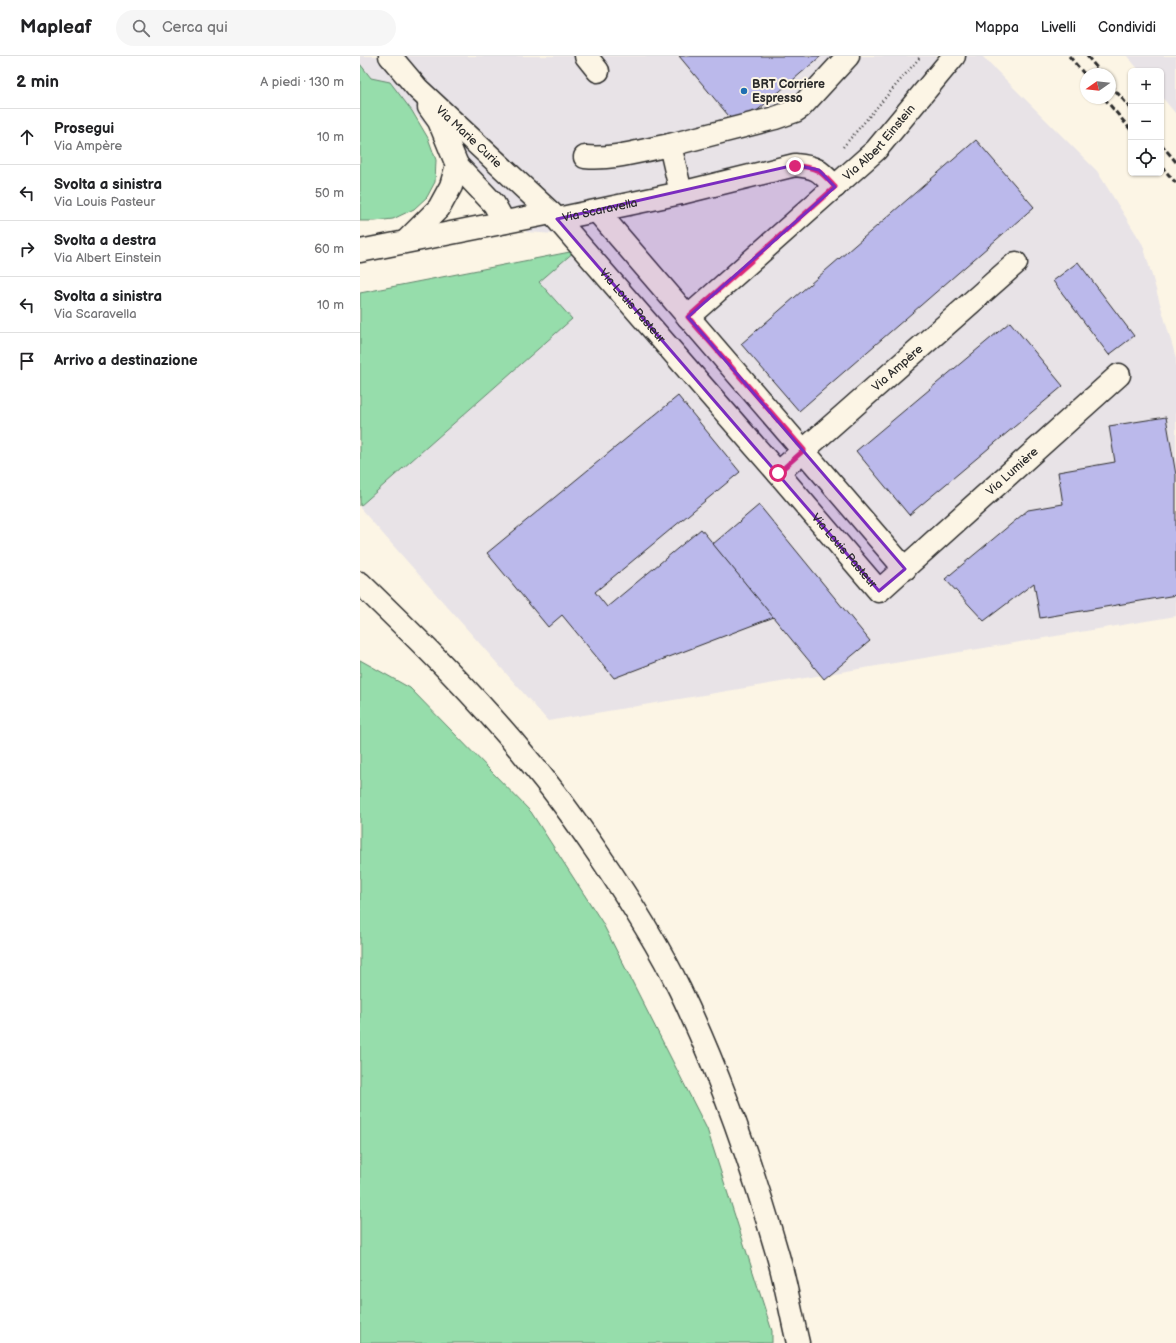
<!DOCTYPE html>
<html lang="it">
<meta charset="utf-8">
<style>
:root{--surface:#fff;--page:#f6f6f6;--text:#202124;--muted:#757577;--line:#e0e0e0}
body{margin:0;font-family:"Balsamiq Sans",sans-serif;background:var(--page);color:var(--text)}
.controls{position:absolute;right:12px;top:12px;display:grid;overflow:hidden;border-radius:6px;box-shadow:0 1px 3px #0004}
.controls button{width:36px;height:36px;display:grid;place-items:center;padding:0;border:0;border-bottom:1px solid var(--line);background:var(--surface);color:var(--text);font:20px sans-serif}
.compass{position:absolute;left:720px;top:12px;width:36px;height:36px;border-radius:50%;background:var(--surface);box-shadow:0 1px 3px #0004;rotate:256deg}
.stop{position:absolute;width:12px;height:12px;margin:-9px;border:3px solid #db2777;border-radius:50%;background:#fff}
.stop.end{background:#db2777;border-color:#fff;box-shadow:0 1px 4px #0008}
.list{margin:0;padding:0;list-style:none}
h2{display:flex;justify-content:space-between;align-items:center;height:52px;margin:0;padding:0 16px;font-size:17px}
h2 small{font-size:13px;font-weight:400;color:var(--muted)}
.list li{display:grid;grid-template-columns:26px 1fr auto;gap:12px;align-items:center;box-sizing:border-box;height:56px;padding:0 16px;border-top:1px solid var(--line)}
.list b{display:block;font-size:15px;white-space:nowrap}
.list p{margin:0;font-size:13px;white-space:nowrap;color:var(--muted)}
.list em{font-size:13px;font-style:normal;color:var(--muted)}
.icon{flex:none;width:22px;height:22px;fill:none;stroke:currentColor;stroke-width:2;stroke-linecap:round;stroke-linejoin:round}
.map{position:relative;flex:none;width:816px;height:1287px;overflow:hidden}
header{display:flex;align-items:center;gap:24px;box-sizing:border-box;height:56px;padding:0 20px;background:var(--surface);border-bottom:1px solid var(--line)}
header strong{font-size:19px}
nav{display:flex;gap:22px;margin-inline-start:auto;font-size:14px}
.search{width:280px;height:36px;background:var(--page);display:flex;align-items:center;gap:10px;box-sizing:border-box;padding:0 14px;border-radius:22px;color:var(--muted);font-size:15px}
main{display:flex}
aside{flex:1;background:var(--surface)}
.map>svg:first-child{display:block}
.built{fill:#e8e3e7}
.green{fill:#96ddab;stroke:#60846b}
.building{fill:#bbb9eb;stroke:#2b2b2b}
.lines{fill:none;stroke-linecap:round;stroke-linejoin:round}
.minor-casing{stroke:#2b2b2b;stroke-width:25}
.path{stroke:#2b2b2b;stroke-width:2.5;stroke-dasharray:1 3;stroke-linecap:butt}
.minor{stroke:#fcf5e5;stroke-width:22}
.rail{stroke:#2b2b2b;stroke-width:3;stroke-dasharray:6 3;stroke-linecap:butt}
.route{stroke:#db2777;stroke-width:5}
.marked{fill:#7b2cbf;fill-opacity:0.2;stroke:#7b2cbf;stroke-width:3;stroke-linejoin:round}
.poi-dot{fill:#1f6fb2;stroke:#fcf5e5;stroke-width:1.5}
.labels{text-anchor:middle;stroke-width:4;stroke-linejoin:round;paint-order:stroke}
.poi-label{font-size:12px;font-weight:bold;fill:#2b2b2b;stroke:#fcf5e5;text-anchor:start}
.street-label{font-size:12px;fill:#2b2b2b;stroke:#fcf5e5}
</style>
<header>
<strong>Mapleaf</strong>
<div class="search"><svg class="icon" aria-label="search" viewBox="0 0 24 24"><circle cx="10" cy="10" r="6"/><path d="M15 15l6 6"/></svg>Cerca qui</div>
<nav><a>Mappa</a><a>Livelli</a><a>Condividi</a></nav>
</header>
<main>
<aside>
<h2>2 min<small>A piedi · 130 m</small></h2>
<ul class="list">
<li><svg class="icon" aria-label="ahead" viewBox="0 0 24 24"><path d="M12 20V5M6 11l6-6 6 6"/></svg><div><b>Prosegui</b><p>Via Ampère</p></div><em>10 m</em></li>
<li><svg class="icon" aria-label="left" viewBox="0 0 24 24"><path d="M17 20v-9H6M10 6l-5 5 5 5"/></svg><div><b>Svolta a sinistra</b><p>Via Louis Pasteur</p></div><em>50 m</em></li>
<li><svg class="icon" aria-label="right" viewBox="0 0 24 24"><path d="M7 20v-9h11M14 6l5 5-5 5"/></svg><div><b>Svolta a destra</b><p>Via Albert Einstein</p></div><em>60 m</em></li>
<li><svg class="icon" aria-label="left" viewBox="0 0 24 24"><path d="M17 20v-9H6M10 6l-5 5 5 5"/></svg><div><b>Svolta a sinistra</b><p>Via Scaravella</p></div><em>10 m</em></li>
<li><svg class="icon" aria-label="arrive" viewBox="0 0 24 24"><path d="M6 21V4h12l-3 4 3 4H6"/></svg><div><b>Arrivo a destinazione</b></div></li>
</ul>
</aside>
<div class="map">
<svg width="816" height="1287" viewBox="0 0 816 1287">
<rect width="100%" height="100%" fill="#fcf5e5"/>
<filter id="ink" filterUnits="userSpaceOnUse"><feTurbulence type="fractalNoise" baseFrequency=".025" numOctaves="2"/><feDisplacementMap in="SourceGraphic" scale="8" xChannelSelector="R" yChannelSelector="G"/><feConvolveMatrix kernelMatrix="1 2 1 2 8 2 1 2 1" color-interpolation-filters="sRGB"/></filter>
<g filter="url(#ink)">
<g class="built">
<polygon points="0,0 622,0 737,115 783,189 816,302 816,560 188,665 0,452 0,450 212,263 179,226 215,195 194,178 167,176 52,55 30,27 11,22 0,8"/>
<polygon points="767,0 816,0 816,58 801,40 801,15 780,15"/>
</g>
<g class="green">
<polygon points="0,8 11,22 30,26 52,55 68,82 76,104 75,126 67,141 54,153 33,163 15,165 0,165"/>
<polygon points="215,195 179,226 212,263 0,450 0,237"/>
<polygon points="0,604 50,632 171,756 242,866 347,1073 412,1275 412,1287 0,1287"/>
</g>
<g class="building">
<polygon points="319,0 461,0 378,71"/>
<polygon points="616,84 674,151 439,355 381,288"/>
<polygon points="718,206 774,280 749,299 693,225"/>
<polygon points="650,266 703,330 549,459 496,395"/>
<polygon points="318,340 380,416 235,536 247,551 341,473 414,561 254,622 202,559 188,571 127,497"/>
<polygon points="806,361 816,419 816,539 680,562 674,527 624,565 585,523 668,454 703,448 698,416 755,406 749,370"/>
<polygon points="399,449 510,585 464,623 353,488"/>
</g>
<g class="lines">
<g class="minor-casing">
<g id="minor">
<path id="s1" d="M30,0L58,33L191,157"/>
<polyline points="226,0 238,15"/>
<path d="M225,101C253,104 283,94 310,89"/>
<polyline points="97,109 134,148 144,166"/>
<polyline points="321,137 310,89 415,62 435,55 441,51 488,0"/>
<polyline points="237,155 545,513"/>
<path id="s2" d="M197,163L418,417L519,535L759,319"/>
<polyline points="46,185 79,152 91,130 97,109 79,65 69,51"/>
<path id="s3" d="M0,195L191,157L197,163L321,137L435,109C458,111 460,115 475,131"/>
<path id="s4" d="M328,261L516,94L594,0"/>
<path id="s5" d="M418,417L656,207"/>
<path d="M0,527C59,584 118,642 170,706C194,734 216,765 237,796C267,840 297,886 320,934C361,1020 392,1109 418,1200C426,1228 431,1258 438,1287"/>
</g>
</g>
<polyline class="path" points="483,91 561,0"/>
<use href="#minor" class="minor"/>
<g class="rail">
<polyline points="709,0 726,20"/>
<polyline points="727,0 742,18"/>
<polyline points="750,28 771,53"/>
<polyline points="744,42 771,74"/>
<polyline points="801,88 816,106"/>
<polyline points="801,110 816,127"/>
</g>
</g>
</g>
<g class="lines" filter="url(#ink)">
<path class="route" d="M418,417L444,394L328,261L475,131C460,115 458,111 435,110"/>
</g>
<path class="marked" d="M435,109L459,114L475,131L328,261L545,513L519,535L197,163Z"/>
<circle class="poi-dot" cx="384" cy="35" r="4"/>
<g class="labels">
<g class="poi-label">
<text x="392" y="32">BRT Corriere<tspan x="392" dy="14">Espresso</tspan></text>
</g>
<g class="street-label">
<text dy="4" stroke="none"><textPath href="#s1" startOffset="113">Via Marie Curie</textPath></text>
<text dy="4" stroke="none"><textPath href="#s4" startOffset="259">Via Albert Einstein</textPath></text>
<text dy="4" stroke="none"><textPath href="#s3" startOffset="247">Via Scaravella</textPath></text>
<text dy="4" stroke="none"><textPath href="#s2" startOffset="115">Via Louis Pasteur</textPath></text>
<text dy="4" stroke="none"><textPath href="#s5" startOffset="159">Via Ampère</textPath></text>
<text dy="4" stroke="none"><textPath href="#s2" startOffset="671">Via Lumière</textPath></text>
<text dy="4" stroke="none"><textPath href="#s2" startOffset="439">Via Louis Pasteur</textPath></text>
</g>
</g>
</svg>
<div class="controls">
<button>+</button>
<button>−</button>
<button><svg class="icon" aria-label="locate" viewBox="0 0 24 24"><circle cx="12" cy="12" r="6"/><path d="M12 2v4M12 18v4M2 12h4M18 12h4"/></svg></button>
</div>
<svg class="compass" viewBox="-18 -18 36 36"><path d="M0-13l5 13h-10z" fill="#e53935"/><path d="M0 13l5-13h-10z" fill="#757577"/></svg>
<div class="stop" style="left:418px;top:417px"></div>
<div class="stop end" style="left:435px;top:110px"></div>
</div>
</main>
